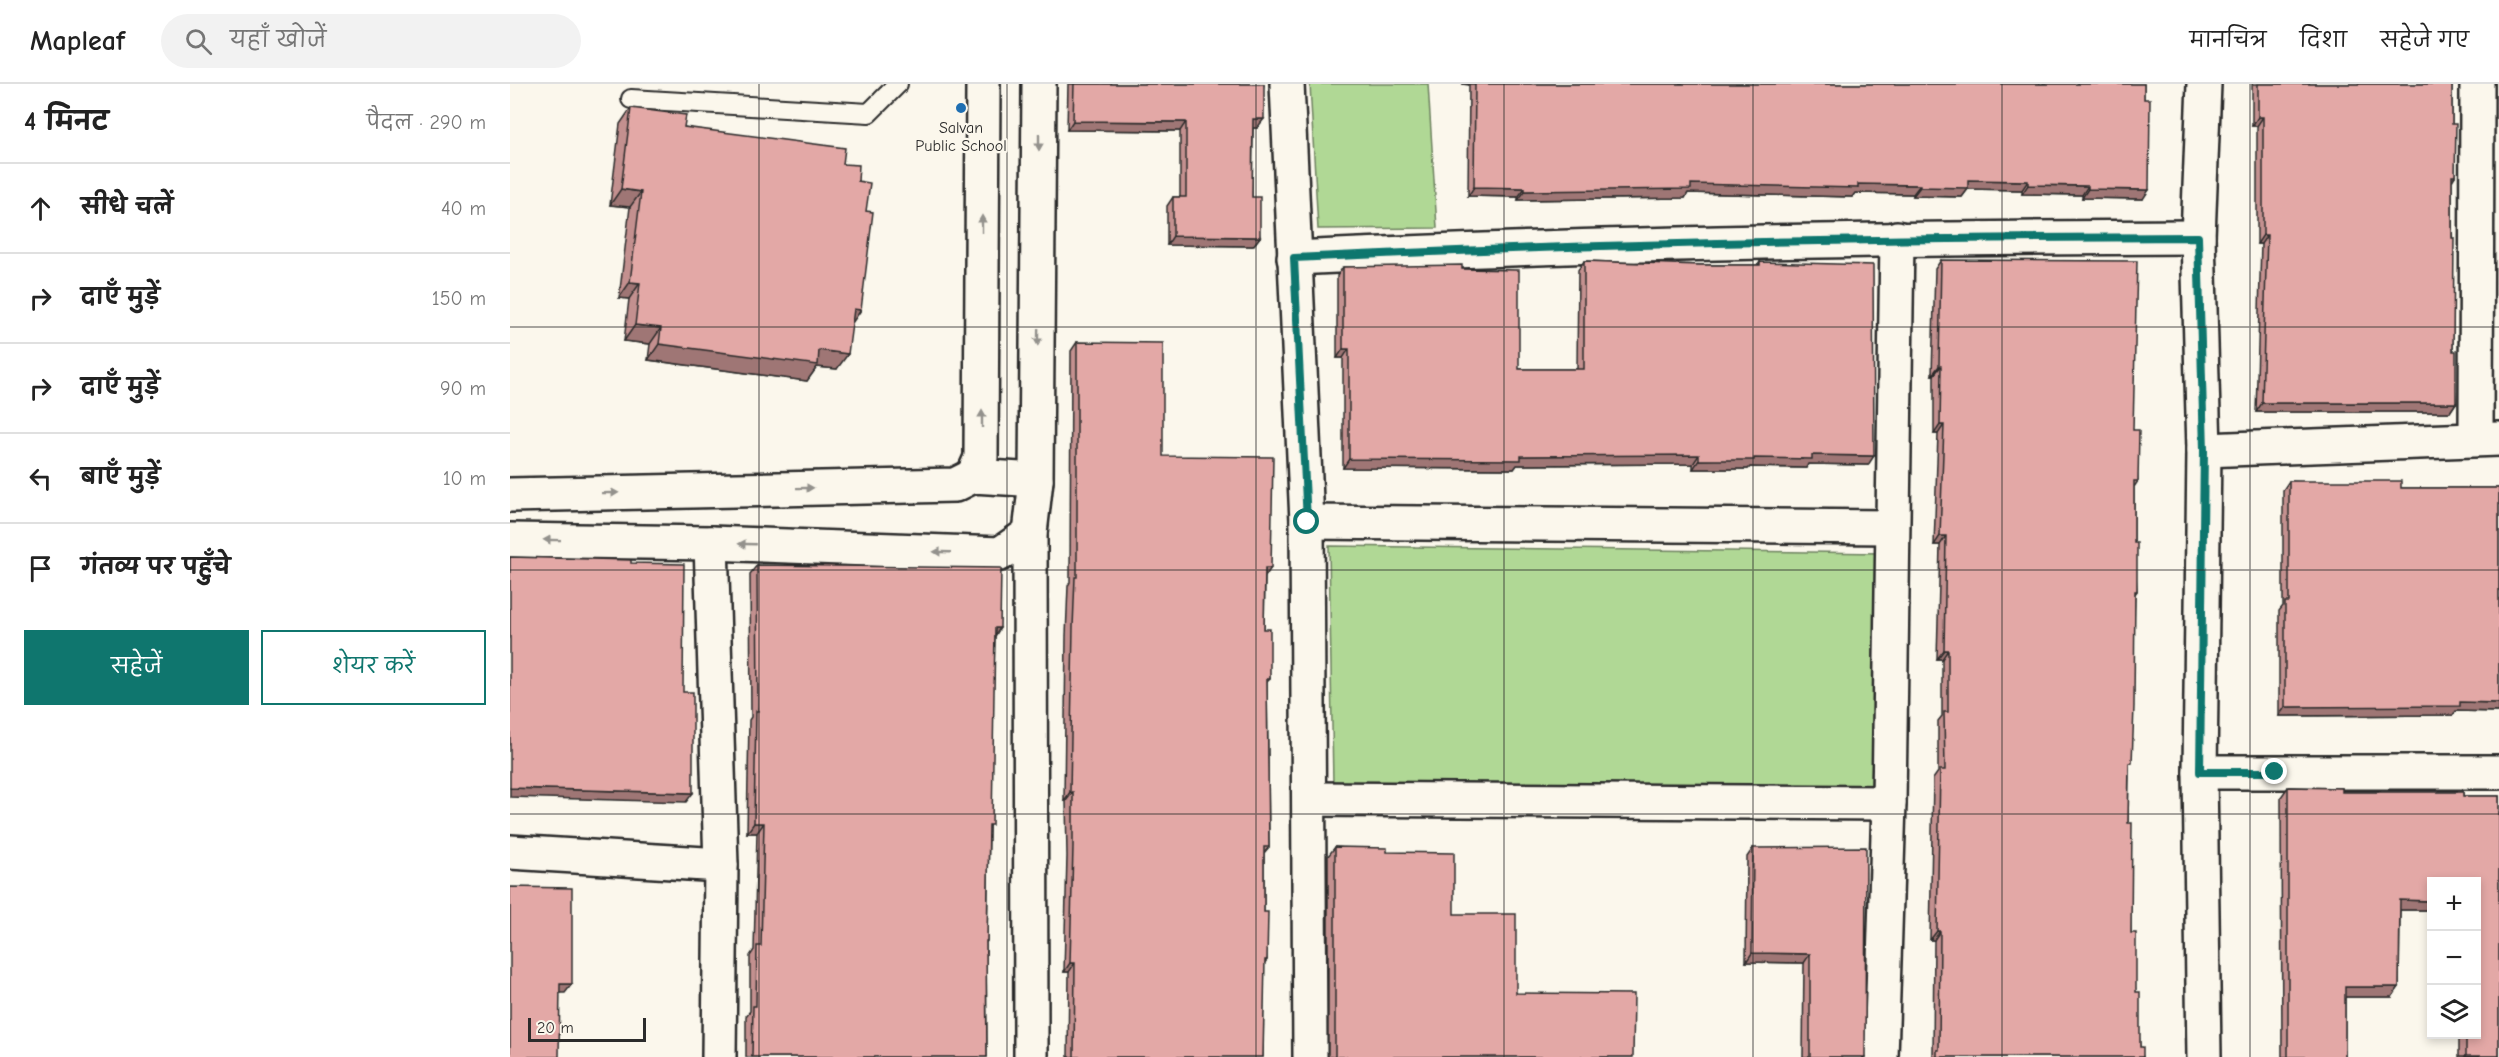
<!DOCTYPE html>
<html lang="hi">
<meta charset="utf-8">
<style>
:root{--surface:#fff;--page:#f2f2f2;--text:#222;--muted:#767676;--line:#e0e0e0;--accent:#0f766e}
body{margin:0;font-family:"Comic Neue","Playpen Sans Deva",sans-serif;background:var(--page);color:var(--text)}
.controls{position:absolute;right:18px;bottom:18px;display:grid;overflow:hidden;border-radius:0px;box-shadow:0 3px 9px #0003}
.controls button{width:54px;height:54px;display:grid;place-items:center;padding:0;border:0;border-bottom:2px solid var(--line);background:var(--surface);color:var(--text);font:30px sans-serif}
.scale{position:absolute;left:18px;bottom:15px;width:118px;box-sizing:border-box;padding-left:6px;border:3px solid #2b2b2b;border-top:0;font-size:16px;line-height:21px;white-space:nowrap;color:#2b2b2b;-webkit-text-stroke:4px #fbf7ec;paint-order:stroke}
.stop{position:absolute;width:18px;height:18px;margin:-14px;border:4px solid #0f766e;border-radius:50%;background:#fff}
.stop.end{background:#0f766e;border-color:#fff;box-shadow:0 2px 6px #0008}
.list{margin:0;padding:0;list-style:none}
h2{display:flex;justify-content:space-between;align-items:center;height:78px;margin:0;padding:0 24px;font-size:26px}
h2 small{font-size:20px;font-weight:400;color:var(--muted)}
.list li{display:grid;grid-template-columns:39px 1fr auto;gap:18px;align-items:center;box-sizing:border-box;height:90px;padding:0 24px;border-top:2px solid var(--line)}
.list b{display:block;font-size:22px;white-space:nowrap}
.list em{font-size:20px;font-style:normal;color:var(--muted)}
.actions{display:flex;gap:12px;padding:18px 24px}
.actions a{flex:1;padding:14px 0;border:2px solid var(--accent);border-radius:0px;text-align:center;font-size:21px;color:var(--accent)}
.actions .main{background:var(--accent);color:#fff}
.icon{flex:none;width:33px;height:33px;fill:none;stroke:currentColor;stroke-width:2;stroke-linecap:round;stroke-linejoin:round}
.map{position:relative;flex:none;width:1989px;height:973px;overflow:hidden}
header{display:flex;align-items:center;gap:36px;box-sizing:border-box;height:84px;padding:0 30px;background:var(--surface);border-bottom:2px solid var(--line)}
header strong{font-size:28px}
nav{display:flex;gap:33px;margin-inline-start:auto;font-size:21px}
.search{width:420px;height:54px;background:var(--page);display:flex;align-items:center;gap:15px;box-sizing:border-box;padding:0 21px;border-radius:33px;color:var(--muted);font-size:22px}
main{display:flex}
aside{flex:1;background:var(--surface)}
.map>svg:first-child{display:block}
.green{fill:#b0d895;stroke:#6e8260;stroke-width:1.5}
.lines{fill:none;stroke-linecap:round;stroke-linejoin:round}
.lane-casing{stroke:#2b2b2b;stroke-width:22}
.street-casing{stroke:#2b2b2b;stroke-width:38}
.lane{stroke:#fbf7ec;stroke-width:18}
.street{stroke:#fbf7ec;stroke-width:33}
.wall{fill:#c3908f;stroke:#2b2b2b;stroke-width:1.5}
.shaded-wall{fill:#9f7674;stroke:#2b2b2b;stroke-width:1.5}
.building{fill:#e3a8a6;stroke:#2b2b2b;stroke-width:1.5}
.oneway{fill:#93918c}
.route{stroke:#0f766e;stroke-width:8}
.grid{fill:none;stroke:#2b2b2b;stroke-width:1.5;stroke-opacity:0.55}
.poi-dot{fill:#1f6fb2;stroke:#fbf7ec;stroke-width:2}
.labels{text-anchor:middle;stroke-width:4.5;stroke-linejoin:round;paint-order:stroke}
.poi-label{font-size:16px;fill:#2b2b2b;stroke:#fbf7ec}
</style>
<header>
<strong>Mapleaf</strong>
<div class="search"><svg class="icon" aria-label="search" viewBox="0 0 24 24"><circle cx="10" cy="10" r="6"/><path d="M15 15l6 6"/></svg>यहाँ खोजें</div>
<nav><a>मानचित्र</a><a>दिशा</a><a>सहेजे गए</a></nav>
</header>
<main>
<aside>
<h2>4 मिनट<small>पैदल · 290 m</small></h2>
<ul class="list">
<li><svg class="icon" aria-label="ahead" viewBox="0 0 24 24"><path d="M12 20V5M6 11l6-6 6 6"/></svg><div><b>सीधे चलें</b></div><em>40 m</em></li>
<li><svg class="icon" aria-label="right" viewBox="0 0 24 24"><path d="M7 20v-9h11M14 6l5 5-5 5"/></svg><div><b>दाएँ मुड़ें</b></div><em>150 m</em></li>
<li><svg class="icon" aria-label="right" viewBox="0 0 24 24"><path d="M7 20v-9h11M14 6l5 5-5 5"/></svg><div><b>दाएँ मुड़ें</b></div><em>90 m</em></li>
<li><svg class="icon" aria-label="left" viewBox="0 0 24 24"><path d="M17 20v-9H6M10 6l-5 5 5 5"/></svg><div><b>बाएँ मुड़ें</b></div><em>10 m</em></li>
<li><svg class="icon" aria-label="arrive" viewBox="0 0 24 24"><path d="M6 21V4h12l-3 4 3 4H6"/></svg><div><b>गंतव्य पर पहुँचे</b></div></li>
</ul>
<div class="actions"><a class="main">सहेजें</a><a>शेयर करें</a></div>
</aside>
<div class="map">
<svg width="1989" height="973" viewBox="0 0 1989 973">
<rect width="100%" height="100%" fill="#fbf7ec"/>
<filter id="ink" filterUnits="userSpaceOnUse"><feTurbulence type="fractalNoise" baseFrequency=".0167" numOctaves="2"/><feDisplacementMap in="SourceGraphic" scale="12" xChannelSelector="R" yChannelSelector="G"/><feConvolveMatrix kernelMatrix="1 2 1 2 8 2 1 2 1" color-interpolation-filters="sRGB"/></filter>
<g filter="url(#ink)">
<g class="green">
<polygon points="800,0 918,0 927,144 808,145"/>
<polygon points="819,462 1370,469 1361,701 823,700"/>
</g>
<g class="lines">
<g class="lane-casing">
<polyline id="lane" points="121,15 359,29 388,0"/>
</g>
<g class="street-casing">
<g id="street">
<polyline points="777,0 797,438 800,973"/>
<polyline points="1694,0 1688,153 1694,366 1690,688 1694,973"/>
<path d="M784,174C1085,159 1386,154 1688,153"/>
<polyline points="1966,355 1967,0"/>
<polyline points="1694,366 1989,355"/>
<polyline points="463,392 471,374 473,0"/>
<polyline points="0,411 445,401 463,392 526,396"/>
<polyline points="797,438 1382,443"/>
<polyline points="0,456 201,459 490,470 520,449"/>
<polyline points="201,459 211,781 209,973"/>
<polyline points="1690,688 1989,688"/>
<polyline points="800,715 1379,719"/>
<polyline points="0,768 211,781"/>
<polyline points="521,973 520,449 526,396 529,0"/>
<polyline points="1371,973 1379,719 1387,154"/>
</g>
</g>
<use href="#lane" class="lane"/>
<use href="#street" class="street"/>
</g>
<g class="wall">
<polygon points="558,0 754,0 747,44 743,44 742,113 750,153 743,162 657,161 657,122 663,113 670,113 670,47 557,46"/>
<polygon points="952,0 1634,0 1633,115 1572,114 1572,111 1512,110 1512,106 1458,105 1452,113 1403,112 1403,110 1345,109 1342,113 1178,109 1175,114 1008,116 1008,113 958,112 959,1"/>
<polygon points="1742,0 1942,0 1942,40 1945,92 1942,97 1943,267 1946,319 1940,328 1746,328 1751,160 1747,160 1747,42 1742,42"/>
<polygon points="121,24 174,43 333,80 348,97 342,240 327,285 307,283 297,297 138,276 140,260 114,257 119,215 109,214 120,123 100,121 110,40"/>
<polygon points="1431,176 1623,346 1628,397 1624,403 1624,459 1627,507 1625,510 1619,683 1618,739 1621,849 1630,963 1633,973 1422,973 1423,971 1424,856 1420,856 1423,695 1428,688 1428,637 1432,632 1432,575 1427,575 1430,461 1424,461 1428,350 1424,350 1424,291 1422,291 1425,185"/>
<polygon points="1074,177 1190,181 1248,181 1250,178 1358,381 1298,380 1296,384 1240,383 1238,385 1183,385 1183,380 1007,381 1004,385 833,384 833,274 827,274 827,192 833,183 952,185 1009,285 1067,285 1068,186"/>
<polygon points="567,258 653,372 755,493 754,545 760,595 757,598 759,763 754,769 754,828 757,876 754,880 753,973 558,973 559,888 554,888 557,772 556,717 554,717 556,552 558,502 560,498 561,267"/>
<polygon points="1779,397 1891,404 1989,404 1989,628 1946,627 1943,631 1769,632 1769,527 1773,522 1773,406"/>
<polygon points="247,481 485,552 479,746 477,857 476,859 477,973 236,973 236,932 240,927 240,872 244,866 247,749 237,749 239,636 241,633 240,490"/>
<polygon points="1778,703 1832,704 1832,708 1953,708 1953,712 1989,712 1989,973 1949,973 1949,951 1966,951 1966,798 1922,798 1922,826 1890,826 1889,903 1882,913 1835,913 1835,973 1772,973 1771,713"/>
<polygon points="825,763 877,768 944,830 1006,909 1123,973 818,973 818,772"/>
<polygon points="1243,764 1355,973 1293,973 1294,879 1236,878 1237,773"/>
</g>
<g class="shaded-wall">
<polygon points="1748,33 1753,33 1747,42 1742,42"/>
<polygon points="743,35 754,35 747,44 736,44"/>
<polygon points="563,37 676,38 670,47 557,46"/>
<polygon points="1458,96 1518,97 1512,106 1458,105 1452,113 1403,112 1410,103"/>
<polygon points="1181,100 1348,100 1410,101 1403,110 1345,109 1342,113 1178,109 1175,114 1008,116 1015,107"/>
<polygon points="1518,101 1578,102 1572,111 1512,110"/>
<polygon points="964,103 1015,104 1008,113 958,112"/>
<polygon points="111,105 131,108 120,123 100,121"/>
<polygon points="1578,105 1639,106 1633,115 1572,114"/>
<polygon points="1753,151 1757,151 1751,160 1747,160"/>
<polygon points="663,152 750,153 743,162 657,161"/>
<polygon points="120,198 130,199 119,215 109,214"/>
<polygon points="344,225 351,226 340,242"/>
<polygon points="125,241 151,244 140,260 114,257"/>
<polygon points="149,260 309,266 338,270 327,285 307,283 297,297 138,276"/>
<polygon points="833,265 839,265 833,274 827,274"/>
<polygon points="1429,282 1431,282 1424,291 1422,291"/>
<polygon points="1752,319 1946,319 1940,328 1746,328"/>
<polygon points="1430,341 1434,341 1428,350 1424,350"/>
<polygon points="1065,371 1189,371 1183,380 1007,381 1004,385 833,384 839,375"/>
<polygon points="1302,371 1364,372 1358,381 1298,380 1296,384 1240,383 1238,385 1183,385 1189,376"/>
<polygon points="1430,452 1436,452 1430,461 1424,461"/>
<polygon points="755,484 761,484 755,493"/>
<polygon points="485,544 490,544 484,554"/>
<polygon points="1434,566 1438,566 1432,575 1427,575"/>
<polygon points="1950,618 1989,619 1989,628 1946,627 1943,631 1769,632 1775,623"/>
<polygon points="0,704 183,709 176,718 0,713"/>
<polygon points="560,708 563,708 556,717 554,717"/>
<polygon points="244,739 254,739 247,749 237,749"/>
<polygon points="1890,816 1922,817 1922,826 1883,826"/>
<polygon points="1427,847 1430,847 1424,856 1420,856"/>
<polygon points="1242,869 1300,870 1294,879 1236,878"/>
<polygon points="560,879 565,879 559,888 554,888"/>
<polygon points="50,900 62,900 55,909 43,909"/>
<polygon points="1835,903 1889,903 1882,913 1829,913"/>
<polygon points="1956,972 1989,972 1989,973 1955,973"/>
</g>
<g class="building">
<polygon points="564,0 754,0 754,35 743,35 742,113 750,113 750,153 663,152 663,113 676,113 676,38 563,37"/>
<polygon points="965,0 1634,0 1634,15 1640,15 1639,106 1578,105 1578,102 1518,101 1518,97 1458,96 1458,104 1410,103 1410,101 1348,100 1348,104 1181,100 1181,105 1015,107 1015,104 964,103"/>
<polygon points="1748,0 1942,0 1942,40 1946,40 1945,92 1942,92 1942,154 1944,154 1943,267 1946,267 1946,319 1752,319 1757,151 1753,151 1753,33 1748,33"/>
<polygon points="121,24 176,31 174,43 335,64 333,80 349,81 348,97 360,99 356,127 363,128 351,226 344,225 338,270 309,266 308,281 149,260 151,244 125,241 130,199 120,198 131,108 111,105"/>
<polygon points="1431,176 1627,177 1623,346 1629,346 1628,397 1624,397 1624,459 1627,459 1627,507 1625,507 1624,622 1622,679 1619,679 1618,739 1622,739 1621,849 1626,849 1626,908 1630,908 1630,963 1633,963 1633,973 1427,973 1427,966 1429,966 1430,847 1427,847 1430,686 1435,686 1434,628 1438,628 1438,566 1434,566 1436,452 1430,452 1434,341 1430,341 1431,282 1429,282"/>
<polygon points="1074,177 1190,181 1250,181 1250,178 1363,181 1364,372 1302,371 1302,375 1244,374 1244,376 1189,376 1189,371 1011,372 1011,376 839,375 839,265 833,265 833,183 952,181 952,185 1009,186 1009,285 1074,285"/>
<polygon points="567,258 653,259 653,372 763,373 761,484 755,484 754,545 760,545 760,595 757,595 759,763 754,763 754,828 758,828 757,876 755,876 753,973 564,973 565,879 560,879 563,763 563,708 560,708 563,543 565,493 567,493"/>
<polygon points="1779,397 1891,397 1891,404 1989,404 1989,619 1950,618 1950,622 1775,623 1775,518 1779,518"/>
<polygon points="0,473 121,476 121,479 174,480 173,608 183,608 183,709 0,704"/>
<polygon points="247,481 491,484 490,544 485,544 482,741 479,741 477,857 476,857 477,973 242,973 243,922 246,922 247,862 251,862 254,739 244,739 246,627 248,627"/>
<polygon points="1778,703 1832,704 1832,708 1953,708 1953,712 1989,712 1989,972 1956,972 1956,951 1966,951 1966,798 1922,798 1922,817 1890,816 1889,903 1835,903 1835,973 1778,973"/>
<polygon points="825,763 877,764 877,768 944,769 944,830 1006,830 1006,909 1124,910 1123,973 825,973"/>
<polygon points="1356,763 1355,973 1300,973 1300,870 1242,869 1243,764"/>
<polygon points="0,803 62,804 62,900 50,900 49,973 0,973"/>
</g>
<defs><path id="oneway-solid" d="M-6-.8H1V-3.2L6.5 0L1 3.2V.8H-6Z" transform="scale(1.5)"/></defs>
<g class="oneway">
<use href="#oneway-solid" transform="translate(529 58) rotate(90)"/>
<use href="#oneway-solid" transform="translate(472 140) rotate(-90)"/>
<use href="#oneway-solid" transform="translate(528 253) rotate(91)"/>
<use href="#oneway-solid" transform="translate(472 335) rotate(-90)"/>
<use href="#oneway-solid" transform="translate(295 404) rotate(-1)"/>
<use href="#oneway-solid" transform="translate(100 409) rotate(-1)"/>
<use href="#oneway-solid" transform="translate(42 456) rotate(-179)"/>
<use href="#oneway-solid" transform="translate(237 460) rotate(-178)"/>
<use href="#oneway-solid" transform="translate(432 468) rotate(-178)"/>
</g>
</g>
<g class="lines" filter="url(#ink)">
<path class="route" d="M797,438L784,174C1085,159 1386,154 1688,153L1694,366L1690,688H1765"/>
</g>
<path class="grid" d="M249,0V973M497,0V973M746,0V973M994,0V973M1243,0V973M1492,0V973M1740,0V973M0,243H1989M0,486H1989M0,730H1989"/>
<circle class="poi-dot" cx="451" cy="24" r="6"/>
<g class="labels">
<g class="poi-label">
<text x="451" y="49">Salvan<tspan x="451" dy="18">Public School</tspan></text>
</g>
</g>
</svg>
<div class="controls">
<button>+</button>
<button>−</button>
<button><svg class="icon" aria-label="layers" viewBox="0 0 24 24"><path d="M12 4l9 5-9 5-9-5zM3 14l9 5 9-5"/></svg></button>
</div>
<div class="scale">20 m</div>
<div class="stop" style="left:797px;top:438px"></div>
<div class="stop end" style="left:1765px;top:688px"></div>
</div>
</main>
